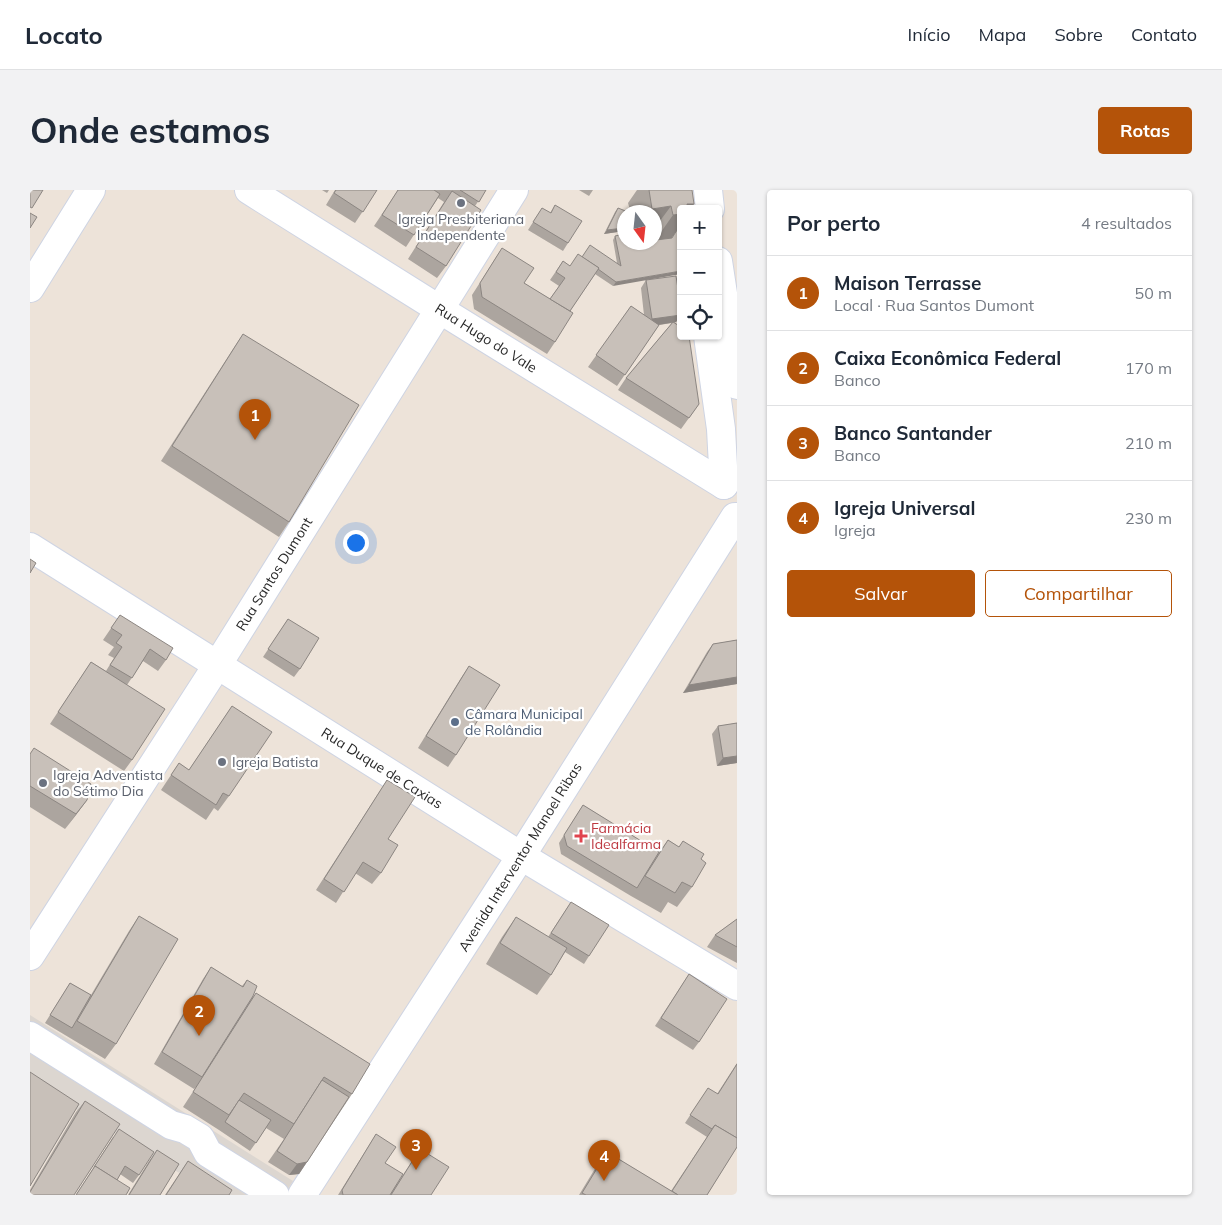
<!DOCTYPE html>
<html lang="pt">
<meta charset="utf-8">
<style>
:root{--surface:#fff;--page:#f2f2f3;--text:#1f2937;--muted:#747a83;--line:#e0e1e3;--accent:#b45309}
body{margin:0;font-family:Mulish,sans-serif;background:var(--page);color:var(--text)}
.controls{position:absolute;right:15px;top:15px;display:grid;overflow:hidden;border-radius:5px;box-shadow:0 1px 4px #0004}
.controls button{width:45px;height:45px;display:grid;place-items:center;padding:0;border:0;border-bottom:1px solid var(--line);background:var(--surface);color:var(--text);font:25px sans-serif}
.compass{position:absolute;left:587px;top:15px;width:45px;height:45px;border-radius:50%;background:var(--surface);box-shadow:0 1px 4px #0004;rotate:165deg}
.you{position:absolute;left:325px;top:352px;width:18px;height:18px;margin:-12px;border:4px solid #fff;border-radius:50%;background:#1a73e8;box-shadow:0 0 0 8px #1a73e833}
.badge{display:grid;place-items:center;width:32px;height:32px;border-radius:50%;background:var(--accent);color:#fff;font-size:16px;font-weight:700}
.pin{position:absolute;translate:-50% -41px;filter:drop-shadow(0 1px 2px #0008)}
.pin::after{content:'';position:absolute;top:26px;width:18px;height:15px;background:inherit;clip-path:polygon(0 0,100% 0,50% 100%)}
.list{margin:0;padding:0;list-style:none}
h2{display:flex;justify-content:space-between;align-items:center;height:65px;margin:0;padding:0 20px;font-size:21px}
h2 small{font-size:16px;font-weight:400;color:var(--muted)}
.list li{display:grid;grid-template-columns:32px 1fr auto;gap:15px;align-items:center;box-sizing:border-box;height:75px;padding:0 20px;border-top:1px solid var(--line)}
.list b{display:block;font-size:19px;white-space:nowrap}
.list p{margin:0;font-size:16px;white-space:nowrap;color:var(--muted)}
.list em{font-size:16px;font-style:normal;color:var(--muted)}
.actions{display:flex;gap:10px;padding:15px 20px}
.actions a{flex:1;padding:11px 0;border:1px solid var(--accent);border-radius:5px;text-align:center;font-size:18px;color:var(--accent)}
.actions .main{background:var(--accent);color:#fff}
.icon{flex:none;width:28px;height:28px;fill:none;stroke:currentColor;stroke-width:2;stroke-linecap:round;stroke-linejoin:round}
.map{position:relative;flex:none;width:707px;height:1005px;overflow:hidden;border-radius:5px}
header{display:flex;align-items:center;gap:30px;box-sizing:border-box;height:70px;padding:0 25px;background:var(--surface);border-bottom:1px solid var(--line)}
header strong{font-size:24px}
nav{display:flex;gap:28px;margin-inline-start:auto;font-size:18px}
.intro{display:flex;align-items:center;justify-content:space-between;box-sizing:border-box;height:120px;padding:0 30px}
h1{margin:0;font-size:35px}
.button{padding:12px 22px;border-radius:5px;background:var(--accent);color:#fff;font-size:18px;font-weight:700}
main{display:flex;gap:30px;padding:0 30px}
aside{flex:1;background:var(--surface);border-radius:5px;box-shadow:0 1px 4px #0004}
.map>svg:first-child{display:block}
.plaza{fill:#dcd6d0}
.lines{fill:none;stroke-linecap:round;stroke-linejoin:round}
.minor-casing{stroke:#ced4e3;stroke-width:30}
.minor{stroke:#fff;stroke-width:28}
.wall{fill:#aca59f}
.shaded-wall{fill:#8c8682}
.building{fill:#c8c0b9;stroke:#8c8682}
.worship-dot{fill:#6b7280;stroke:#fff;stroke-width:2}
.service-dot{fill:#5c6f8a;stroke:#fff;stroke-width:2}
.health-dot{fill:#e0444e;stroke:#fff;stroke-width:2}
.labels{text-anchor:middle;stroke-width:4.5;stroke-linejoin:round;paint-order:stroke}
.worship-label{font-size:14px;fill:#5b616d;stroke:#fff;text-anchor:start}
.street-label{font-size:14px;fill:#292929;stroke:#fff}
.service-label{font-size:14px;fill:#4e5e75;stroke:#fff;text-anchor:start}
.health-label{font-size:14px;fill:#be3a42;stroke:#fff;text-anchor:start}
</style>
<header>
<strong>Locato</strong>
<nav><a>Início</a><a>Mapa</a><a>Sobre</a><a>Contato</a></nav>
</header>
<div class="intro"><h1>Onde estamos</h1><a class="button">Rotas</a></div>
<main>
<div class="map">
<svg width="707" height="1005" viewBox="0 0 707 1005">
<rect width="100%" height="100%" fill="#ede3d9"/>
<polygon class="plaza" points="0,825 263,991 254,1005 185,1005 0,891"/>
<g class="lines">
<g class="minor-casing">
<g id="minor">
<polyline points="219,0 409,119 694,295"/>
<polyline points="678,0 680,19"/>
<polyline points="688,71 707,195"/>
<polyline points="0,98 61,0"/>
<polyline points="678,146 691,239 694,295"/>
<polyline points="0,357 491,666 707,796"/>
<polyline points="0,766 188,474 484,0"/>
<polyline points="0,846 141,935 155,939 170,948 178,963 245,1005"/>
<polyline points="272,1005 491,666 705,327"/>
</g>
</g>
<use href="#minor" class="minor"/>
</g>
<g class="wall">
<polygon points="292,0 299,0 297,3"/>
<polygon points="305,0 347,0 325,33 296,15"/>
<polygon points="368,0 456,0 445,16 416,76 407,88 378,69 414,12 408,8 376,57 344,36"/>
<polygon points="549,0 563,0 559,6"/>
<polygon points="607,0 662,0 651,19 651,35 647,40 583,96 565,84 540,121 525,152 517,164 444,119 442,105 472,58 494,93 520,109 529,96 520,90 533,71 540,76 552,67 587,73 583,50 585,46 624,52 624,22 599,22 600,20 598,13"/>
<polygon points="525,15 538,53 533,61 498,40 512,18 520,23"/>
<polygon points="588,18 594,22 594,41 574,44 585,22"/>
<polygon points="616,90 651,118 651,126 646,132 644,133 669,214 651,239 588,200 596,188 642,133 629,135 587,196 558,177 601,116 614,125 611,98"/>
<polygon points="213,144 259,332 249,347 131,271 203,159"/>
<polygon points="90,425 136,470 128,481 113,471 97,495 102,570 94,581 20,534 61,472 76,481 84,468 78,465 84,457 73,450"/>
<polygon points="258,429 270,479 264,487 233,467"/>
<polygon points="707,450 707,494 653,503 677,462 683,454"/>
<polygon points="439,476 426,565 418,577 388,558 431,488"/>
<polygon points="202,516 199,606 188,621 184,618 176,630 131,600 149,573 159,580"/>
<polygon points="707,533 707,573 687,576 682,544 688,536"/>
<polygon points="0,564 57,610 35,639 0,617"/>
<polygon points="357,590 358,649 351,683 342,694 325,683 306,713 286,700"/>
<polygon points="553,615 629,662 638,650 649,657 653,651 671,669 662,697 647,717 638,712 631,723 601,706 531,664 529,653"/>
<polygon points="541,712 559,766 554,774 535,762 521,785 507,805 456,774 472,747 486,727 518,747"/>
<polygon points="109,726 86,854 75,869 15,833 40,793 61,805 99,741"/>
<polygon points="707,729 707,773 677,757 685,745"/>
<polygon points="181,777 212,796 217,790 223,806 322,904 269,984 259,985 238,972 254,949 236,938 220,961 189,940 153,917 166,897 164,899 124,874 173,789"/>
<polygon points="659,784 669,852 663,860 625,836"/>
<polygon points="707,873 707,957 677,1005 549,1005 566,977 577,962 641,1001 677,947 655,933 678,898 687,904"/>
<polygon points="55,911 0,1005 0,1000 46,922"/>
<polygon points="346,944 355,973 367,994 390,959 401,1005 308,1005"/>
<polygon points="83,947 109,985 103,993 90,984 87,990 96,1005 46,1005"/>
<polygon points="127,960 130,1005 98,1005 119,971"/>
<polygon points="158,971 199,1005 135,1005"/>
</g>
<g class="shaded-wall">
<polygon points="657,14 664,14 660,19 654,19"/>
<polygon points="641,16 624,39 624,22 620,22 622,19"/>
<polygon points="651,24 651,35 639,52 624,52 643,25"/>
<polygon points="594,38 594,41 574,44 577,40"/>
<polygon points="651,81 651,84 583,96 586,92"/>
<polygon points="651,125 646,132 616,137 622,129"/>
<polygon points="707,487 707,494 653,503 659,495"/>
<polygon points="707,566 707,573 687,576 693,568"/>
<polygon points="57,610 46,625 35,639 46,624"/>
<polygon points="277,972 269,984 259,985 267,974"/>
</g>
<g class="building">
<polygon points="0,0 13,0 2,18 0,17"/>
<polygon points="306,0 347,0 333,22 304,3"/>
<polygon points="368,0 404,0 410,4 384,45 352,25"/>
<polygon points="430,0 456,0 449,12"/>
<polygon points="619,0 662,0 664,14 657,14 658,19 651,19 651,24 643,25 641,16 622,19"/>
<polygon points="422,1 451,20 416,76 386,57"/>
<polygon points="525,15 552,31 538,53 503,32 512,18 521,23"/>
<polygon points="588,18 598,22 594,22 594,38 577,40"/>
<polygon points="0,23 7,27 0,38"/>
<polygon points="647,40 651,61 651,81 586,92 568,79 569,78 552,67 560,55 591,76 585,46 594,44 594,52 624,52 624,42 626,50 642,48"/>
<polygon points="472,58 504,78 494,93 543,123 525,152 452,107 450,93"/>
<polygon points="548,64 569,78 540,121 520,109 535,88 526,82 533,71 540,76"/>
<polygon points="646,86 651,118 651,125 622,129 616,90"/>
<polygon points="601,116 629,135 595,185 566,165"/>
<polygon points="643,132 651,137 651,146 659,146 669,214 659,228 596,188"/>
<polygon points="213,144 329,215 259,332 142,256"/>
<polygon points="0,369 6,373 0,383"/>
<polygon points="90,425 143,458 136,470 120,459 102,488 80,475 92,457 86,453 92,445 81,438"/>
<polygon points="258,429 289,448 270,479 238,459"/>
<polygon points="707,450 707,487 659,495 683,454"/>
<polygon points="61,472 135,519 102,570 28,522"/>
<polygon points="439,476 470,495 426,565 396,546"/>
<polygon points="202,516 242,542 199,606 193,603 186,615 141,585 149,573 159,580"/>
<polygon points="707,533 707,566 693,568 688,536"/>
<polygon points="4,558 61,594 57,610 46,624 0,596 0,564"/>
<polygon points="357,590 385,607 358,649 368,655 351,683 333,672 314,702 294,689"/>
<polygon points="553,615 629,662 607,698 537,656 534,645"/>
<polygon points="638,650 649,657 653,651 674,664 671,669 676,673 662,697 652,692 645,703 615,686"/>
<polygon points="541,712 579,735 559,766 521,743"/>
<polygon points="109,726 148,749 86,854 47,831"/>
<polygon points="486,727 537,758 521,785 470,753"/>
<polygon points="707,729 707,757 685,745"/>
<polygon points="181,777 213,797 217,790 227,796 223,806 172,887 132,862"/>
<polygon points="659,784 697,809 669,852 631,828"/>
<polygon points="40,793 61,805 42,838 20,825"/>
<polygon points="226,803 340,874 322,904 294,887 264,934 214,903 199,925 163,902"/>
<polygon points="707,874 707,948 685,935 682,939 660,925 678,898 688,904"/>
<polygon points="0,882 49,914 0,996"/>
<polygon points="292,890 319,907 277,972 267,974 247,961 264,934"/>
<polygon points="209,910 241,930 226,953 195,932"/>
<polygon points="55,911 90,934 44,1005 0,1005 0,1002"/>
<polygon points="685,935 707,948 707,957 677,1005 648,1005 642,1001"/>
<polygon points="89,939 124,962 109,985 95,976 87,990 65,976 64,977"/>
<polygon points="346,944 366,957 355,973 373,984 360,1005 313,1005 312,1000"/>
<polygon points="390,959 419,977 401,1005 361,1005"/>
<polygon points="127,960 149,974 130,1005 99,1005"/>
<polygon points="577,962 648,1005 556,1005 552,1003"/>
<polygon points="158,971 202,1000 199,1005 136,1005"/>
<polygon points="65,976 100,998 96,1005 46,1005"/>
</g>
<g class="worship-dot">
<circle cx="431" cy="13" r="5"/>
<circle cx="192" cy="572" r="5"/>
<circle cx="13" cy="593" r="5"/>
</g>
<circle class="service-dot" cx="425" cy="532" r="5"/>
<path class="health-dot" d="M548.5 638.5h5v5h5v5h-5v5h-5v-5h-5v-5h5z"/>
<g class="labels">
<g class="worship-label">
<text x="431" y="34" text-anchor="middle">Igreja Presbiteriana<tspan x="431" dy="16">Independente</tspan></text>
<text x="202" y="577">Igreja Batista</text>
<text x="23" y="590">Igreja Adventista<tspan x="23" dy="16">do Sétimo Dia</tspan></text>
</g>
<g class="street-label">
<text transform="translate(456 148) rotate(32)" y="5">Rua Hugo do Vale</text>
<text transform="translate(244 384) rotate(-58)" y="5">Rua Santos Dumont</text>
<text transform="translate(352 578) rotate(32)" y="5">Rua Duque de Caxias</text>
<text transform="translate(490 667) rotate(-58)" y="5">Avenida Interventor Manoel Ribas</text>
</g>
<g class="service-label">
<text x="435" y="529">Câmara Municipal<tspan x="435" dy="16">de Rolândia</tspan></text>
</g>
<g class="health-label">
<text x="561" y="643">Farmácia<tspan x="561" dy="16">Idealfarma</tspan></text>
</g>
</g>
</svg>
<div class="controls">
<button>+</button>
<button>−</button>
<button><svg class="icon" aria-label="locate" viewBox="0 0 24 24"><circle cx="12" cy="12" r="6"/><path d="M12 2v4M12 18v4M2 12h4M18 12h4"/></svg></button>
</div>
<svg class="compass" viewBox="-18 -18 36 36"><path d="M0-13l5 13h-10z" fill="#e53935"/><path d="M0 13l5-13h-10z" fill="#747a83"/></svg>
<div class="you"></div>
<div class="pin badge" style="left:225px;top:250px">1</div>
<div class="pin badge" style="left:169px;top:846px">2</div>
<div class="pin badge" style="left:386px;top:980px">3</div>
<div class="pin badge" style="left:574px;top:991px">4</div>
</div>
<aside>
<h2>Por perto<small>4 resultados</small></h2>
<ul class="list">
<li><span class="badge">1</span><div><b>Maison Terrasse</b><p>Local · Rua Santos Dumont</p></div><em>50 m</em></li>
<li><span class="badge">2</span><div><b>Caixa Econômica Federal</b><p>Banco</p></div><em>170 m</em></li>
<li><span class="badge">3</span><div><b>Banco Santander</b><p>Banco</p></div><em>210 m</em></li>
<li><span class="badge">4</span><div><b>Igreja Universal</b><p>Igreja</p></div><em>230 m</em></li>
</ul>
<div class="actions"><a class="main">Salvar</a><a>Compartilhar</a></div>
</aside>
</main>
